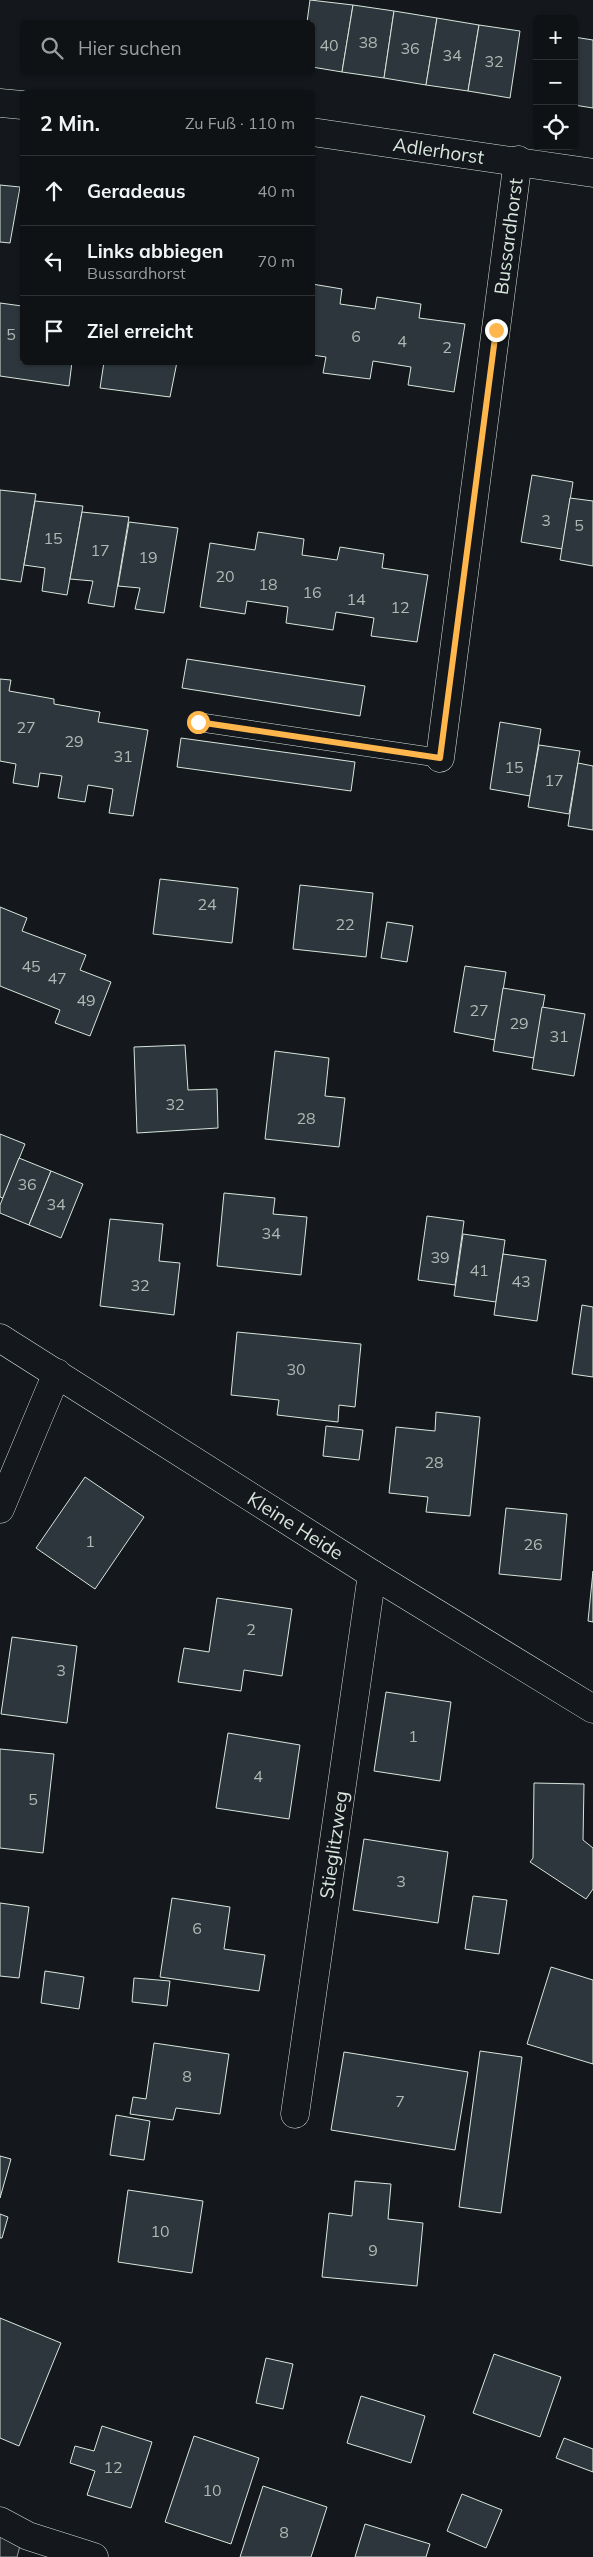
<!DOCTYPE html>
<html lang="de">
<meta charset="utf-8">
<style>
:root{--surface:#0f1215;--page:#1d2022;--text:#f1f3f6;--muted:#9b9ea0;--line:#2f3234}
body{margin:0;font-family:Mulish,sans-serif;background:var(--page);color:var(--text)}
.controls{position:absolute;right:15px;top:15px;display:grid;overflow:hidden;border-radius:8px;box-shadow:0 1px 4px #0004}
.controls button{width:45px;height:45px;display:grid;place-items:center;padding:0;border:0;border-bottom:1px solid var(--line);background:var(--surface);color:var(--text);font:25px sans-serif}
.stop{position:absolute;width:15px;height:15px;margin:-11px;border:4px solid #ffb74d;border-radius:50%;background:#fff}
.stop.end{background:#ffb74d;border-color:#fff;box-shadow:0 1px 5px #0008}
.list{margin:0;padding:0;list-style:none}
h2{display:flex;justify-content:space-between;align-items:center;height:65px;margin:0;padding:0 20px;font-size:21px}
h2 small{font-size:16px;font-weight:400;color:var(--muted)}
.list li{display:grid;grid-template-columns:32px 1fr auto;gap:15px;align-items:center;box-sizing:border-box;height:70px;padding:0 20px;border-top:1px solid var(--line)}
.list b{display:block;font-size:19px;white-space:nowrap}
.list p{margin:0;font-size:16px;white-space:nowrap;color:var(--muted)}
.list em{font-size:16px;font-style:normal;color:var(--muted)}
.icon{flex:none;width:28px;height:28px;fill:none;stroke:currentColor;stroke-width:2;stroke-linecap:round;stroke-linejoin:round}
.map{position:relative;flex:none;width:593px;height:2557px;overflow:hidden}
.search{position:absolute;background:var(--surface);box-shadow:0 1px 4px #0004;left:20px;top:20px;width:295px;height:55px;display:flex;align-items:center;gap:12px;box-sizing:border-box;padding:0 18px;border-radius:8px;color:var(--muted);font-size:19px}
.panel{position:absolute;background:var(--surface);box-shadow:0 1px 4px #0004;left:20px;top:90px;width:295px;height:275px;border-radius:8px}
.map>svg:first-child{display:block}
.green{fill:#202428;stroke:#939e99}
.building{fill:#2c363c;stroke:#d8e6dc}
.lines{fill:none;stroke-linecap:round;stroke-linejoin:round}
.service-casing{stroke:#d8e6dc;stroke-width:19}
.minor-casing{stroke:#d8e6dc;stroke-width:29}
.service{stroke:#14181c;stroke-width:18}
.minor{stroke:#14181c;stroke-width:28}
.route{stroke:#ffb74d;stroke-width:6}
.labels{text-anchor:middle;stroke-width:4;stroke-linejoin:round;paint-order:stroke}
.number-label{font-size:16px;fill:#adbab4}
.street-label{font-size:19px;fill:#d8e6dc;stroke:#14181c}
</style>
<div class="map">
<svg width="593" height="2557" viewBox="0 0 593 2557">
<rect width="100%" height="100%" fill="#14181c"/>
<polygon class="green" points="0,2526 22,2538 17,2557 0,2557"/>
<g class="building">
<polygon points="310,0 353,5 342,72 312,67 312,22 307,22"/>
<polygon points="353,5 394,11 384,78 342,72"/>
<polygon points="394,11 437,18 426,85 384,78"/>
<polygon points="437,18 479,25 468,91 426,85"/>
<polygon points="479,25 520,31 510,98 468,91"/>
<polygon points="574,37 593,40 593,108 574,105"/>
<polygon points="0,185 20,187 10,243 0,242"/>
<polygon points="312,284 342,289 340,304 375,309 377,297 421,304 419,318 465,324 454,392 408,385 411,367 373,361 370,379 323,373 326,357 312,355"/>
<polygon points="0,303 22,306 22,362 72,362 69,386 0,376"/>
<polygon points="104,362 177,362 170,397 100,388"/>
<polygon points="532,475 573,482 562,549 521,542"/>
<polygon points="0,490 36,494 21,582 0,579"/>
<polygon points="570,498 593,501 593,566 560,560"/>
<polygon points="35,501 83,506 67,595 42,591 45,568 24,565"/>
<polygon points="82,512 129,517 114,607 88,603 93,581 70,579"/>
<polygon points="129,522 178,528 164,613 135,609 140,588 118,586"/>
<polygon points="258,532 304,539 302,555 337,560 340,547 384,554 382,568 428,575 417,642 371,636 374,618 336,612 333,630 286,623 288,607 247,601 245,614 200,607 210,543 255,550"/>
<polygon points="187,659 365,686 360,716 182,688"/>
<polygon points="0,679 11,680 9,691 54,699 54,704 100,712 98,722 148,730 133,816 109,813 113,789 88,785 85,802 58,798 62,776 40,773 38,787 13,783 16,764 0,761"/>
<polygon points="500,722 541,729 530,796 490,789"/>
<polygon points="181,738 355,762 351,791 177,767"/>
<polygon points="539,745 580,751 569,814 528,807"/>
<polygon points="578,763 593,766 593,830 568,826"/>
<polygon points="160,879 238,888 232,943 153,934"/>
<polygon points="300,885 373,893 366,957 293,949"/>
<polygon points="0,907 27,918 22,931 86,955 80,970 111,982 90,1036 55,1023 60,1010 0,986"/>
<polygon points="387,922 413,926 407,962 381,958"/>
<polygon points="465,966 506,972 495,1040 454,1032"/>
<polygon points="503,988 545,995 534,1058 493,1051"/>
<polygon points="542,1007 585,1014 574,1076 532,1069"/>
<polygon points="185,1045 188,1090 217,1089 218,1128 137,1133 134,1047"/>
<polygon points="275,1051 329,1058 325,1096 345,1098 339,1147 265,1139"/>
<polygon points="0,1134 25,1144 3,1198 0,1197"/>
<polygon points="19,1158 51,1171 29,1225 0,1213 0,1205"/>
<polygon points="51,1171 83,1184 61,1238 29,1225"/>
<polygon points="224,1193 275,1198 273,1214 307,1217 301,1275 217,1266"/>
<polygon points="427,1216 464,1221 455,1285 418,1280"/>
<polygon points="110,1219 163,1224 159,1261 180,1263 174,1315 100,1306"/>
<polygon points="463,1234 505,1240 496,1302 454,1296"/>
<polygon points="503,1254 546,1260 537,1321 494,1315"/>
<polygon points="582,1305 593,1307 593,1377 572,1374"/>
<polygon points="237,1332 361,1344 355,1407 339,1405 338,1422 277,1415 279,1400 231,1395"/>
<polygon points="436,1412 480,1417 470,1516 426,1512 428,1497 389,1493 396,1427 435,1431"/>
<polygon points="326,1426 363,1430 359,1460 323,1456"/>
<polygon points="85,1477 144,1517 95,1589 36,1548"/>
<polygon points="506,1508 567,1514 561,1580 499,1574"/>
<polygon points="593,1571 593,1622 588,1621"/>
<polygon points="217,1598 292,1609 282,1676 244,1670 241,1691 178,1682 184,1648 209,1652"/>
<polygon points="12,1637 77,1646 67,1723 1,1714"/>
<polygon points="386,1692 451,1702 440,1781 374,1771"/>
<polygon points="228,1733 300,1745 289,1819 216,1808"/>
<polygon points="0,1749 54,1754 43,1853 0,1848"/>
<polygon points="534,1783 584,1784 583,1840 593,1848 593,1889 586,1899 530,1862 533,1858"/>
<polygon points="364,1839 448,1852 438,1923 353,1910"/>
<polygon points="473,1896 507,1900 499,1954 465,1949"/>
<polygon points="172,1898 230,1907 224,1949 265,1955 259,1991 160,1977"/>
<polygon points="0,1903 29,1907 19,1978 0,1976"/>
<polygon points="551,1967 593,1980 593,2064 527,2044"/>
<polygon points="45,1971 84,1977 79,2009 41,2003"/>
<polygon points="134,1978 170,1981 167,2006 132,2002"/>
<polygon points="154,2043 229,2054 220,2114 176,2108 173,2120 130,2114 133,2097 146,2099"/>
<polygon points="480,2051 522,2057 501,2213 459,2207"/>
<polygon points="344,2052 468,2072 455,2150 331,2130"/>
<polygon points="116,2115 150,2121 144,2160 110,2155"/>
<polygon points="0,2156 11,2159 0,2198"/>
<polygon points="355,2181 391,2184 388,2219 423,2223 417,2286 322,2277 329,2213 352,2216"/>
<polygon points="128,2190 203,2201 192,2273 118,2262"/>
<polygon points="0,2214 8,2217 2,2238 0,2238"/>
<polygon points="0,2318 61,2343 19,2446 0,2438"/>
<polygon points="494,2354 561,2377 540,2437 473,2413"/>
<polygon points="266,2358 293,2364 283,2409 256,2403"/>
<polygon points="361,2396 425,2416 411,2463 347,2443"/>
<polygon points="102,2426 152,2442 131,2508 87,2495 95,2471 70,2463 75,2446 94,2451"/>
<polygon points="194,2436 259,2458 231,2544 165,2522"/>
<polygon points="564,2438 593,2449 593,2472 556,2458"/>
<polygon points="263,2486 327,2507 311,2557 240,2557"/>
<polygon points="462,2494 502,2510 486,2548 447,2531"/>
<polygon points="365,2524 430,2544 426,2557 355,2557"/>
</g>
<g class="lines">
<g class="service-casing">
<polyline id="service" points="198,722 440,758"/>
</g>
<g class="minor-casing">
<g id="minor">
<polyline points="0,103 22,105"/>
<path id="s1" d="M312,132L593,173"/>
<path id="s2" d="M440,758L518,160"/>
<path id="s3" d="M0,1338L372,1574L593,1709"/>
<polyline points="0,1509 57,1373"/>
<path id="s4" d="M295,2114L372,1574"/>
<polyline points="0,2521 28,2536 94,2557"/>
</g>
</g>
<use href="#service" class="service"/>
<use href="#minor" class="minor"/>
</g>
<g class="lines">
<polyline class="route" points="198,722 440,758 496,330"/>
</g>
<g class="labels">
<g class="number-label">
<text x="368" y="48">38</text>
<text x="329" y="51">40</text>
<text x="410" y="54">36</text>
<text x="452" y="61">34</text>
<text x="494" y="67">32</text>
<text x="11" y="340">5</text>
<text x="356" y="342">6</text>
<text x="402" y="347">4</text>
<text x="447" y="353">2</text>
<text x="546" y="526">3</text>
<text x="579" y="531">5</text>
<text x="53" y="544">15</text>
<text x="100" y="556">17</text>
<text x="148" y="563">19</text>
<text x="225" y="582">20</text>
<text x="268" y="590">18</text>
<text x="312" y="598">16</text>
<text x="356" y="605">14</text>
<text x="400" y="613">12</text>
<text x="26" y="733">27</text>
<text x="74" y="747">29</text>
<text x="123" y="762">31</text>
<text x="514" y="773">15</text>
<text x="554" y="786">17</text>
<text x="207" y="910">24</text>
<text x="345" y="930">22</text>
<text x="31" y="972">45</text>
<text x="57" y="984">47</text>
<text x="86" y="1006">49</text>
<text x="479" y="1016">27</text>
<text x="519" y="1029">29</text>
<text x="559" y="1042">31</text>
<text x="175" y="1110">32</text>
<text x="306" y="1124">28</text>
<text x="27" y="1190">36</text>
<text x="56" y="1210">34</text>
<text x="271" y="1239">34</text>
<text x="440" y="1263">39</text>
<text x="479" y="1276">41</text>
<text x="521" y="1287">43</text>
<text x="140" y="1291">32</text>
<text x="296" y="1375">30</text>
<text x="434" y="1468">28</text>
<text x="90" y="1547">1</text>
<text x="533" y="1550">26</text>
<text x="251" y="1635">2</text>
<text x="61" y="1676">3</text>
<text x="413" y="1742">1</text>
<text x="258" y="1782">4</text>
<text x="33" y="1805">5</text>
<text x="401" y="1887">3</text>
<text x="197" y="1934">6</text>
<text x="187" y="2082">8</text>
<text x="400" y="2107">7</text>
<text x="160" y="2237">10</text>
<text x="373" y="2256">9</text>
<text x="113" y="2473">12</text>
<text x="212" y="2496">10</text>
<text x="284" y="2538">8</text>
</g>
<g class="street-label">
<text dy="7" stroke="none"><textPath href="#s1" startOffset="128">Adlerhorst</textPath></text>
<text dy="7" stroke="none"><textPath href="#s2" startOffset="526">Bussardhorst</textPath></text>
<text dy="7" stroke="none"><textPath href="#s3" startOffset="350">Kleine Heide</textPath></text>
<text dy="7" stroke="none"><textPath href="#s4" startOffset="272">Stieglitzweg</textPath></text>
</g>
</g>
</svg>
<div class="controls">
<button>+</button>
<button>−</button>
<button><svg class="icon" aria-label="locate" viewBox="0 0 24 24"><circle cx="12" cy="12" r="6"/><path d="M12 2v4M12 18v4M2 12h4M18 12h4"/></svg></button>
</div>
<div class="stop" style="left:198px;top:722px"></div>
<div class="stop end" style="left:496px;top:330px"></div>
<div class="search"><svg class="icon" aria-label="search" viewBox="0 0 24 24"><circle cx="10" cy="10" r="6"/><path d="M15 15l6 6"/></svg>Hier suchen</div>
<section class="panel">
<h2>2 Min.<small>Zu Fuß · 110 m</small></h2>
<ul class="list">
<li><svg class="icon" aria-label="ahead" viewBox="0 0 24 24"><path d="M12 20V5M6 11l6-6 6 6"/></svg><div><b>Geradeaus</b></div><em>40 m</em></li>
<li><svg class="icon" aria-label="left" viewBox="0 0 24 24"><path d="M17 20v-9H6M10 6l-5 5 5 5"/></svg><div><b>Links abbiegen</b><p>Bussardhorst</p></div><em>70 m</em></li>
<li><svg class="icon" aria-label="arrive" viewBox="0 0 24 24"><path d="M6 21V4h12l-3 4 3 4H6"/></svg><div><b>Ziel erreicht</b></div></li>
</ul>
</section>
</div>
